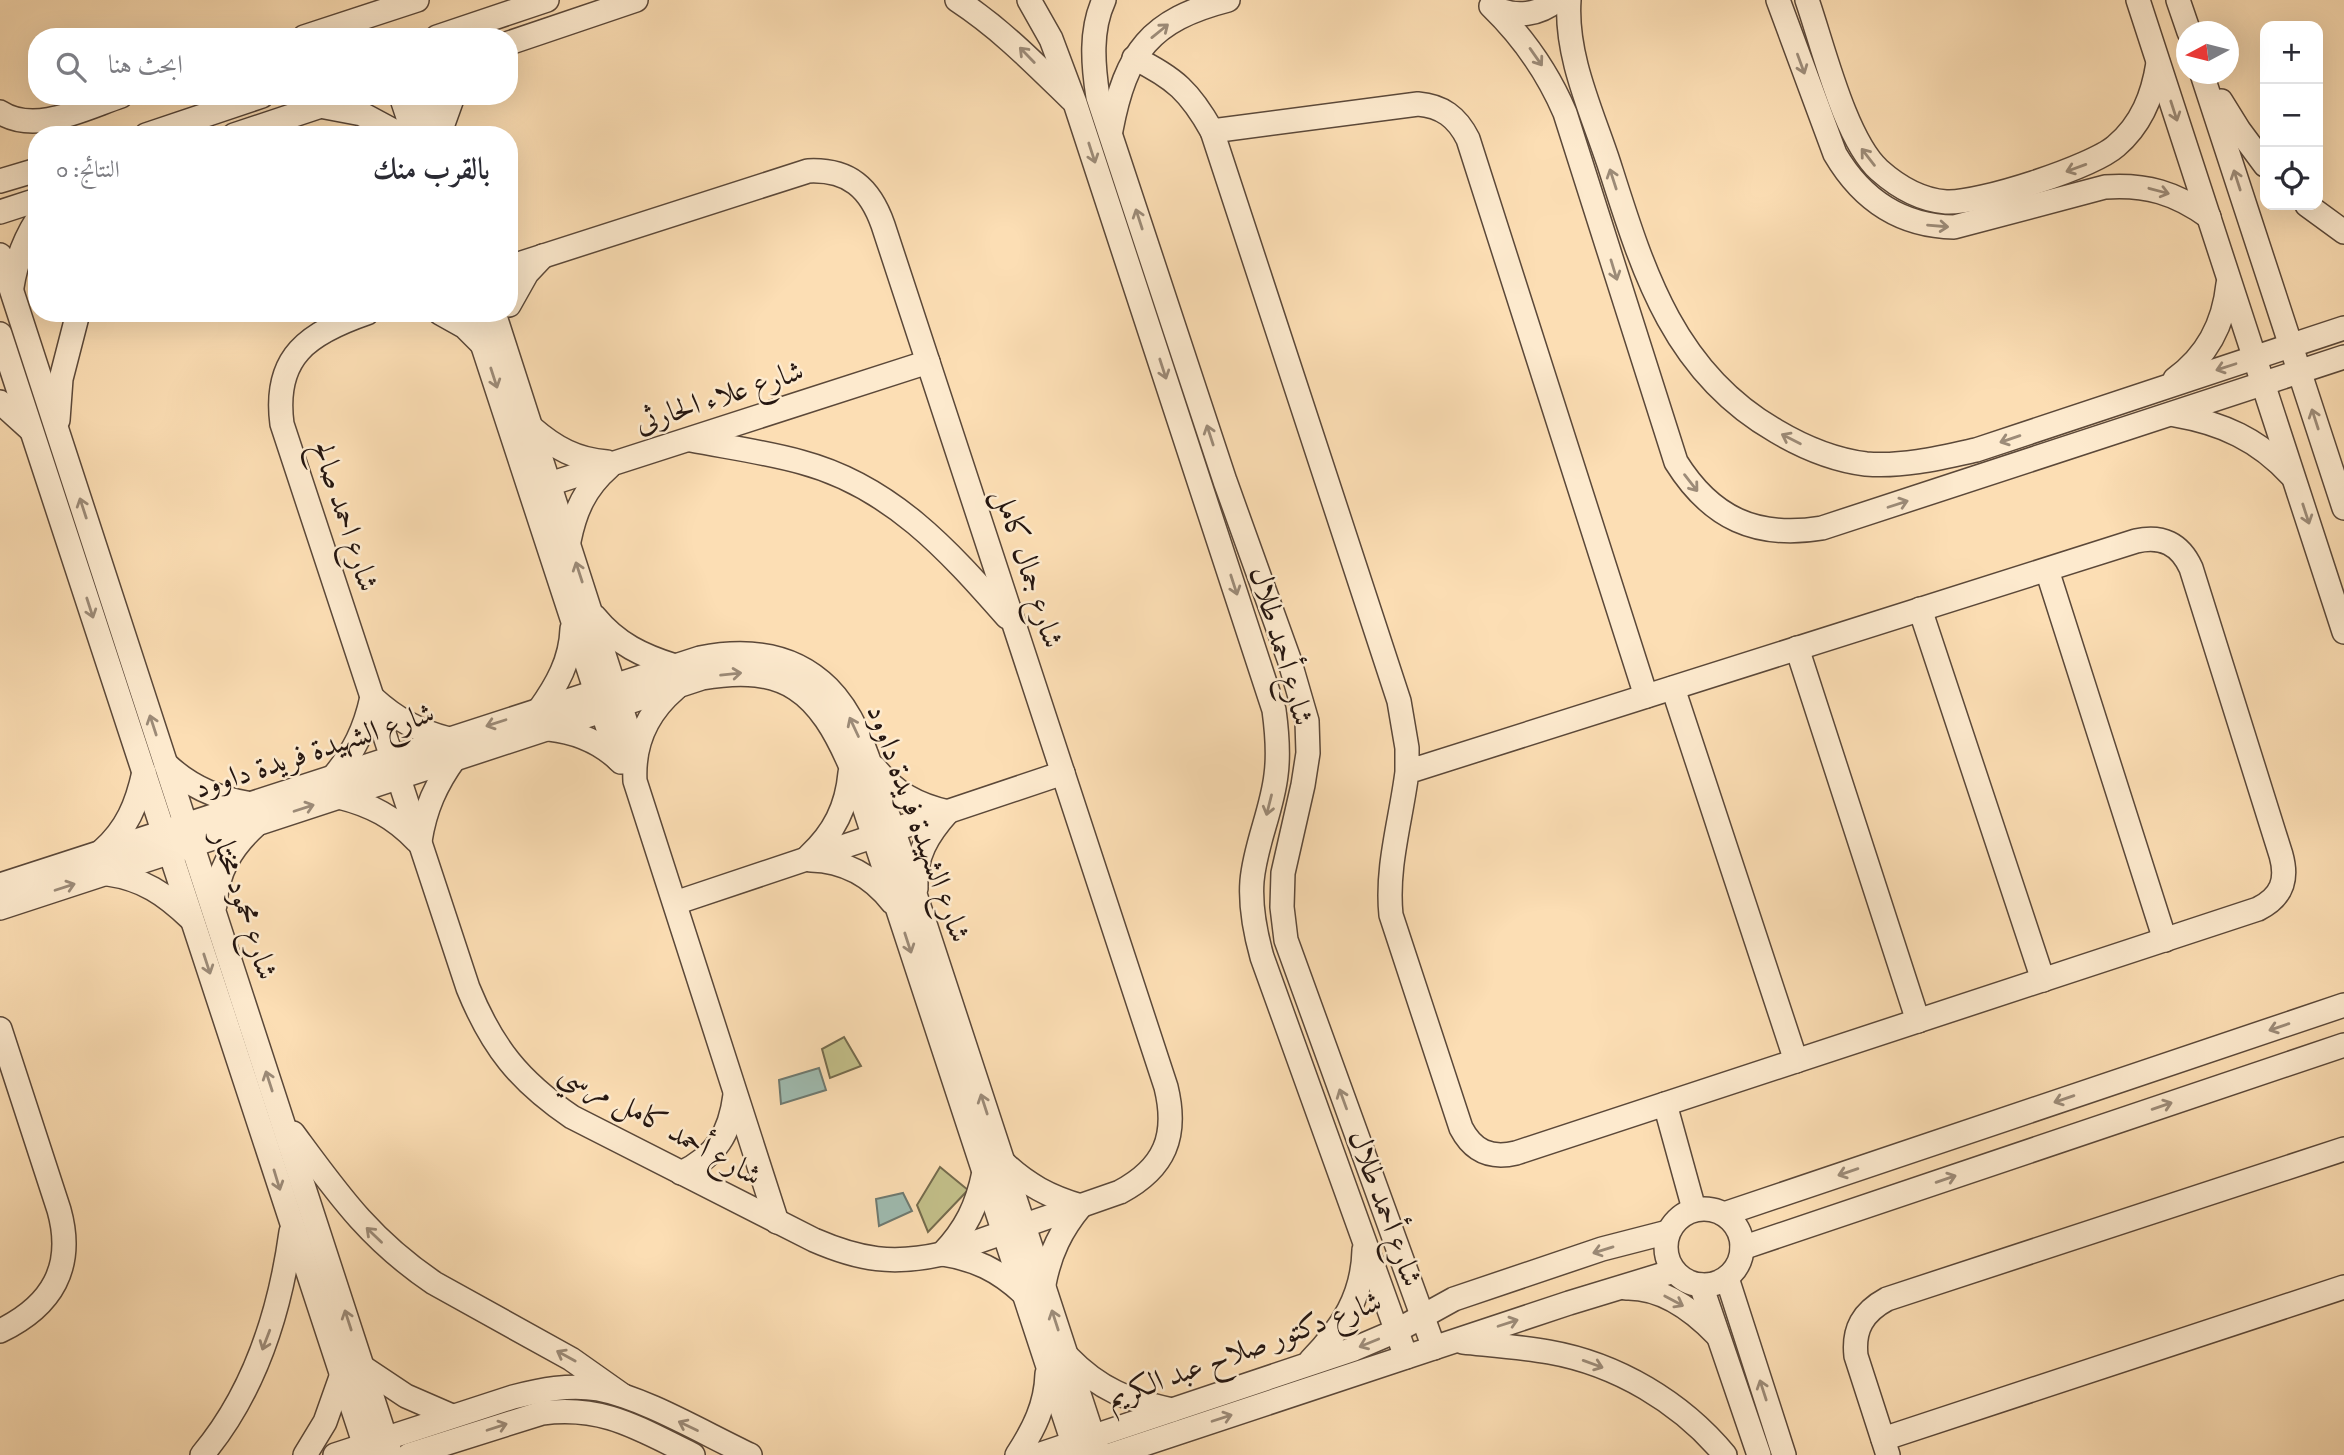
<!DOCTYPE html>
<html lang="ar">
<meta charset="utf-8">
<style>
:root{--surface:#fff;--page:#f7f7f7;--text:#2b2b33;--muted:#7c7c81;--line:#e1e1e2}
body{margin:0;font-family:"IM FELL DW Pica",Amiri,serif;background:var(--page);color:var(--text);direction:rtl}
.controls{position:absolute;right:21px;top:21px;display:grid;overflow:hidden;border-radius:14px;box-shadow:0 7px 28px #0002}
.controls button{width:63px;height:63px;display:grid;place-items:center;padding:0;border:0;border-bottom:2px solid var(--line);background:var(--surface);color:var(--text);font:35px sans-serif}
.compass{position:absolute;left:2176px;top:21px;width:63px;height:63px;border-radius:50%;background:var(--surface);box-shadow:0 7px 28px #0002;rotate:263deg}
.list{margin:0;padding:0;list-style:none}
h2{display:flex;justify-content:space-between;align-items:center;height:91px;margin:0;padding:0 28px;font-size:30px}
h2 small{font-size:23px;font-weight:400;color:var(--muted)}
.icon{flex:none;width:38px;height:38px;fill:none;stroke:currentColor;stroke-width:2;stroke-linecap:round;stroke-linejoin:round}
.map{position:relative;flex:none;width:2344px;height:1455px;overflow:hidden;direction:ltr}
.search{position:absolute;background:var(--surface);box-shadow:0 7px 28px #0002;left:28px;top:28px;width:490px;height:77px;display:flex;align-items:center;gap:18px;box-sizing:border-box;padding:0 24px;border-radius:28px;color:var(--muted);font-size:26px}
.panel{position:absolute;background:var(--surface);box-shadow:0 7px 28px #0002;left:28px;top:126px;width:490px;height:196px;border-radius:28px;direction:rtl}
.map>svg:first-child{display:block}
.green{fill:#c3c08a;stroke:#746b4d;stroke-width:2}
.water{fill:#9fbcb1;stroke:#6e7a71;stroke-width:2}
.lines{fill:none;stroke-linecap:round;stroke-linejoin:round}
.minor-casing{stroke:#5b4839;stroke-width:26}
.minor{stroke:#fdeace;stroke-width:23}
.oneway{stroke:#9c8b78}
.labels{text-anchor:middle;stroke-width:5;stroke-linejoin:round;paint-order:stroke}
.street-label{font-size:30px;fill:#251610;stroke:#fdeace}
</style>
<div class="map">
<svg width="2344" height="1455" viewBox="0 0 2344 1455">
<rect width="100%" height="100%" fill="#fcdeb4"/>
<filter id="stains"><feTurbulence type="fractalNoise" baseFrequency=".00286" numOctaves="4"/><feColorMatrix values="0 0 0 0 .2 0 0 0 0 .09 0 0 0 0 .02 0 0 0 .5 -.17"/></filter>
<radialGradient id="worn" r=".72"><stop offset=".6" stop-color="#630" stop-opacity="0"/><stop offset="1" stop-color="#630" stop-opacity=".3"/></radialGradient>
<g class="green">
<polygon points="844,1037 861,1066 830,1078 822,1049"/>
<polygon points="940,1167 968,1190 928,1232 917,1205"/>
</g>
<g class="water">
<polygon points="819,1068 826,1090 781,1104 779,1080"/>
<polygon points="903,1193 912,1211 879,1226 876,1199"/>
</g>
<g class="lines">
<g class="minor-casing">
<g id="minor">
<path d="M957,0C1001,29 1033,62 1071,99"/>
<path d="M1029,0L1051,39L1075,103L1274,710C1277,732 1279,753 1276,775C1272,811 1255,845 1252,881C1250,907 1255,932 1262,957L1406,1357"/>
<path d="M1104,0C1090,30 1093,65 1098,97L1225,481L1289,659L1307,721L1308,753L1303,785L1283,873L1282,907L1286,940L1434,1348"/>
<path d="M1569,0C1565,56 1592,112 1609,164C1643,271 1673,372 1776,431C1803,447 1834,460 1866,464C1903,467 1940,458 1976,450L2344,328"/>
<path d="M1778,0L1835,154C1862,200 1901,226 1954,227L2105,187C2146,184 2176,193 2209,217"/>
<path d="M1807,0C1823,46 1845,139 1879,170C1897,186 1921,200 1946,202C1978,204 2092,167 2116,146C2142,124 2153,95 2158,63"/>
<polyline points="2138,0 2344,632"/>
<polyline points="2178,0 2189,32"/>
<path d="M1491,6C1524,38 1547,71 1565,113L1676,462C1711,518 1756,539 1822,528L2344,357"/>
<path d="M1495,8C1516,18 1539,15 1557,0"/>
<polyline points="304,37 417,0"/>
<polyline points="437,37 547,0"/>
<polyline points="509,43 636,0"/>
<path d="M1134,58C1175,78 1190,92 1212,131L1399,701L1407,748V772L2136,541C2162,535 2180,544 2191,568L2281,855C2288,880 2282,897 2258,909L1516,1153C1490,1159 1473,1151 1461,1128L1391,915C1386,867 1401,820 1407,772"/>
<polyline points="2202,74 2344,508"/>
<polyline points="401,96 414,135"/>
<polyline points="423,96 435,135"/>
<polyline points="2221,101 2239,130 2265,165"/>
<polyline points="325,107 362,114 401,135"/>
<path d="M0,112C35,135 85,108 121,96"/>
<path d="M1111,130C1126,52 1150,20 1228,0"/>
<path d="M1212,131L1418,104C1442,106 1457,117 1468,139L1646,696"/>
<polyline points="146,135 262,96"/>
<polyline points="234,135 351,96"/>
<polyline points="439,135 453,96"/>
<polyline points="0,181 37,170"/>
<polyline points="2307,205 2344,232"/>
<polyline points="0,212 37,200"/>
<polyline points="0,255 391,1455"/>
<path d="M12,287C16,262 23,242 37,220"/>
<polyline points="509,305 527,273 543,256"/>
<path d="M367,313C309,333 273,356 282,424L468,988C492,1047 519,1081 572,1117L814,1240C860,1260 893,1265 942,1254L1120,1192C1165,1168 1178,1136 1166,1087L883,225C870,188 849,169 808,171L509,267"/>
<polyline points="440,313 465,327 482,344"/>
<polyline points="472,313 618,759"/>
<polyline points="494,313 636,754"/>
<polyline points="0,334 368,1455"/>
<path d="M2175,379C2207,356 2224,323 2228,284"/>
<polyline points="0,402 31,430"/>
<path d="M2175,415C2222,423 2259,440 2291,475"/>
<polyline points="58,420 61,379 78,313"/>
<path d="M532,428C555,448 577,460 607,462"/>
<path d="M691,440C727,447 765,452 801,462C891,486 948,550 1007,617"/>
<polyline points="537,488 928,362"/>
<path d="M569,541C575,511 585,488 609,467"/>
<polyline points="2047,570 2165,940"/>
<polyline points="1920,609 2043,980"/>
<path d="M595,617C617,644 643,656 675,666"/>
<polyline points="1797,648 1918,1021"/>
<polyline points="1673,688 1796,1061"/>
<path d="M675,689C647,713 633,745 635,781L777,1222"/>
<path d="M373,698C396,719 418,731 449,739"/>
<path d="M539,710C557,685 571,660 572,629"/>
<path d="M549,729C576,732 601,742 621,762"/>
<path d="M166,764C189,786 215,798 247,803"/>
<path d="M875,768C895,793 917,805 948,812"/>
<path d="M333,777C354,752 365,729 372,697"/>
<path d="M339,797C371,805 394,817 417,841"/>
<path d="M420,841C425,809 436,784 455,758"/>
<path d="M102,851C127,829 137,804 144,772"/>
<path d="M809,856C834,833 847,807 850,773"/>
<path d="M811,860C845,861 871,875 892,902"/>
<path d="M108,874C143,879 165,894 190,918"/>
<path d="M0,885L700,658C746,649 793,653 828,688C857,717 868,759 881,796C897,839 911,883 926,927C984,1103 1041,1279 1099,1455"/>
<path d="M916,888C914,857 928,834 948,812"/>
<polyline points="675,903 1063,773"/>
<path d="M215,905C217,872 231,848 255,826"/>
<path d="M0,908L702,678C786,663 819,692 851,767L1077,1455"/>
<path d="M0,1029L59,1210C75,1267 52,1306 0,1331"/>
<polyline points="1665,1104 1694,1209"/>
<path d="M293,1133C338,1194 369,1239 434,1283L571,1359L622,1395"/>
<path d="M1003,1162C1027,1185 1050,1197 1081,1206C1061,1230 1050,1253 1044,1284"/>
<path d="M681,1173C716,1156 730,1134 735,1095"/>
<circle cx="1704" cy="1247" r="38"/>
<polyline points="1724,1214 2344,1005"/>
<polyline points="1742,1248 2344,1045"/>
<path d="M942,1254C966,1229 977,1206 984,1172"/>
<path d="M942,1254C975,1259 998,1270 1023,1293"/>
<polyline points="1727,1278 1784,1455"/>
<polyline points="1701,1285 1759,1455"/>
<path d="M1626,1288C1662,1287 1693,1310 1717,1335"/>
<path d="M1463,1342C1492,1345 1520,1347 1549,1352C1617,1364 1681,1402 1725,1455"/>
<path d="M1068,1357C1100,1390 1128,1400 1172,1410"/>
<path d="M1311,1360C1342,1328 1363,1296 1364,1250"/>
<polyline points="364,1368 406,1396 452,1416"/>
<polyline points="1883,1439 2344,1287"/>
<path d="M202,1455C255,1392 280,1312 291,1232"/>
<polyline points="305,1455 325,1422 342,1374"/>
<path d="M335,1455L513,1397C541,1390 569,1384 598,1389C645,1398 705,1434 750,1455"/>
<path d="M409,1455L542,1413C604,1405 639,1429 693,1455"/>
<path d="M1017,1455C1034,1429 1046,1405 1047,1374"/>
<polyline points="1038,1455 1354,1349 1396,1331 1454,1299 1602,1249 1668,1232"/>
<polyline points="1111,1455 1569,1303 1674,1271"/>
<path d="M1888,1455L1856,1356C1853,1329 1863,1312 1887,1299L2344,1149"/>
</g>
</g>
<use href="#minor" class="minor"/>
</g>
<defs><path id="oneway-shaft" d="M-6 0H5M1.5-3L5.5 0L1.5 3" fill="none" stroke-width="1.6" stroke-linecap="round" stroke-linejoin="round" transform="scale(1.75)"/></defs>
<g class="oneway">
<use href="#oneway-shaft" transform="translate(1160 31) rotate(-39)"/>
<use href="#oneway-shaft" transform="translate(1027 55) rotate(-134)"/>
<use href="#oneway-shaft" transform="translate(1536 57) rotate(55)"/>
<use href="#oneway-shaft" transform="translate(1801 64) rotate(70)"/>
<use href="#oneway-shaft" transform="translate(2174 111) rotate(72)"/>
<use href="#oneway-shaft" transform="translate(1092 153) rotate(72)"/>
<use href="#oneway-shaft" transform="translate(1868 157) rotate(-128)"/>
<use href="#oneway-shaft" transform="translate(2076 168) rotate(160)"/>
<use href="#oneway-shaft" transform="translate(1613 179) rotate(-108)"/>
<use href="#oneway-shaft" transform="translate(2237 180) rotate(-108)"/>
<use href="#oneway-shaft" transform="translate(2159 191) rotate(15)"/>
<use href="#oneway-shaft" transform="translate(1139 219) rotate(-108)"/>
<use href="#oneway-shaft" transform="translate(1938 226) rotate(5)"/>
<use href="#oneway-shaft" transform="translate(1614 270) rotate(73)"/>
<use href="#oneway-shaft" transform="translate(2226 367) rotate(162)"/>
<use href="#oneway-shaft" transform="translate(1163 369) rotate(72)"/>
<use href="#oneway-shaft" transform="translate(494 378) rotate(72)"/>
<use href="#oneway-shaft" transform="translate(2315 419) rotate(-108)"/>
<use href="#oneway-shaft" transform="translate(1210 435) rotate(-108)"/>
<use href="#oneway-shaft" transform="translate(1791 439) rotate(-153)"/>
<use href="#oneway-shaft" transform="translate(2010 439) rotate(161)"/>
<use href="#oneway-shaft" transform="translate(1691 483) rotate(52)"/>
<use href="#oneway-shaft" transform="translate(1898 504) rotate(-18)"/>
<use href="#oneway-shaft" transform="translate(83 508) rotate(-108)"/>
<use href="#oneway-shaft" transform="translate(2306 514) rotate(72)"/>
<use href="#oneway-shaft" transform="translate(579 572) rotate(-108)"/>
<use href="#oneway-shaft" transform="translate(1234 585) rotate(72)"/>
<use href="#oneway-shaft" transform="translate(90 608) rotate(72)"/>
<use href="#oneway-shaft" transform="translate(731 674) rotate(-6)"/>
<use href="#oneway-shaft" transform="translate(496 723) rotate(162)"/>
<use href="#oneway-shaft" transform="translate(153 725) rotate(-108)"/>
<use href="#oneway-shaft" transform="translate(854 727) rotate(-115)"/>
<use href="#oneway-shaft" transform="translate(1269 805) rotate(104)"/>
<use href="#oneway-shaft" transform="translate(304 808) rotate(-18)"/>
<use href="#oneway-shaft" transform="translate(65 887) rotate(-18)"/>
<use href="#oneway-shaft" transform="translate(908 943) rotate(72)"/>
<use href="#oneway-shaft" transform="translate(207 964) rotate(72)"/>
<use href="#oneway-shaft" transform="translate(2279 1027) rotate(161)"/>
<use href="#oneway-shaft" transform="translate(269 1081) rotate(-108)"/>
<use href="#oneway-shaft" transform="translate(1343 1099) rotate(-110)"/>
<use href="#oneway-shaft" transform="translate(2064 1099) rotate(161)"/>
<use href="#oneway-shaft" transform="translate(984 1104) rotate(-108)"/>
<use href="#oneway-shaft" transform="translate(2162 1106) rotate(-19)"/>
<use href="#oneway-shaft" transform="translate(1848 1172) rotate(161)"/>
<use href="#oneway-shaft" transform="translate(1946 1179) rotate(-19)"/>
<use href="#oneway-shaft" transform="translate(277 1180) rotate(73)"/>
<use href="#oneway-shaft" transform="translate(374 1235) rotate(-136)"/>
<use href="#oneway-shaft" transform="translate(1603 1250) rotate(163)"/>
<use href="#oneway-shaft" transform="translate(1674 1301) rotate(28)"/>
<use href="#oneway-shaft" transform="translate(348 1320) rotate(-108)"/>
<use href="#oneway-shaft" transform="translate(1055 1320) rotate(-108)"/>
<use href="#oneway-shaft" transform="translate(1508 1323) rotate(-18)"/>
<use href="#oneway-shaft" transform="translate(266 1340) rotate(111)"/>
<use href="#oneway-shaft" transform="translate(1369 1343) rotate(158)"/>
<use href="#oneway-shaft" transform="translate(566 1356) rotate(-151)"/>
<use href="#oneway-shaft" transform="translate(1593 1364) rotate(20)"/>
<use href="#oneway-shaft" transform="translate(1763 1390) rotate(-108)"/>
<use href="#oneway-shaft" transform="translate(1222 1418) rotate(-18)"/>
<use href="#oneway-shaft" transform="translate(688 1426) rotate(-154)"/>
<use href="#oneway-shaft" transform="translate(497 1427) rotate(-18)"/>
</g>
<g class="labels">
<g class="street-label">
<text transform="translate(719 396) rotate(-18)" y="10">شارع علاء الحارثى</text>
<text transform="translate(346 516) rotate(72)" y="10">شارع احمد صالح</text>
<text transform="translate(1029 568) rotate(72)" y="10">شارع جمال كامل</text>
<text transform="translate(1282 646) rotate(74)" y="10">شارع أحمد طلال</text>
<text transform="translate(314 750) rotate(-18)" y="10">شارع الشهيدة فريدة داوود</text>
<text transform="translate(919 823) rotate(70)" y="10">شارع الشهيدة فريدة داوود</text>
<text transform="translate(245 905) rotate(72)" y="10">شارع محمود مختار</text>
<text transform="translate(661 1123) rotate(29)" y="10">شارع أحمد كامل مرسي</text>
<text transform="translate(1386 1208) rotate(70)" y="10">شارع أحمد طلال</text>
<text transform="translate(1244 1349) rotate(-20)" y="10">شارع دكتور صلاح عبد الكريم</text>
</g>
</g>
<rect width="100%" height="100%" filter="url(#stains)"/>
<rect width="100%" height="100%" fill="url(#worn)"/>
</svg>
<div class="controls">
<button>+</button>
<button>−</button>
<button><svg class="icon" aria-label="locate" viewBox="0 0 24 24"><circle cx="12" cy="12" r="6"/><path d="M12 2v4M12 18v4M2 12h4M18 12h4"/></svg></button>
</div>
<svg class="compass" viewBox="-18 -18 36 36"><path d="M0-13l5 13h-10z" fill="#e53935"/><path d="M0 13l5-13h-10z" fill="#7c7c81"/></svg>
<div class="search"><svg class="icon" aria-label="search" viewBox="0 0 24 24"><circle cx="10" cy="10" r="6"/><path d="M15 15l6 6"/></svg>ابحث هنا</div>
<section class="panel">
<h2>بالقرب منك<small>النتائج: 0</small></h2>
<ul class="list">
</ul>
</section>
</div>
